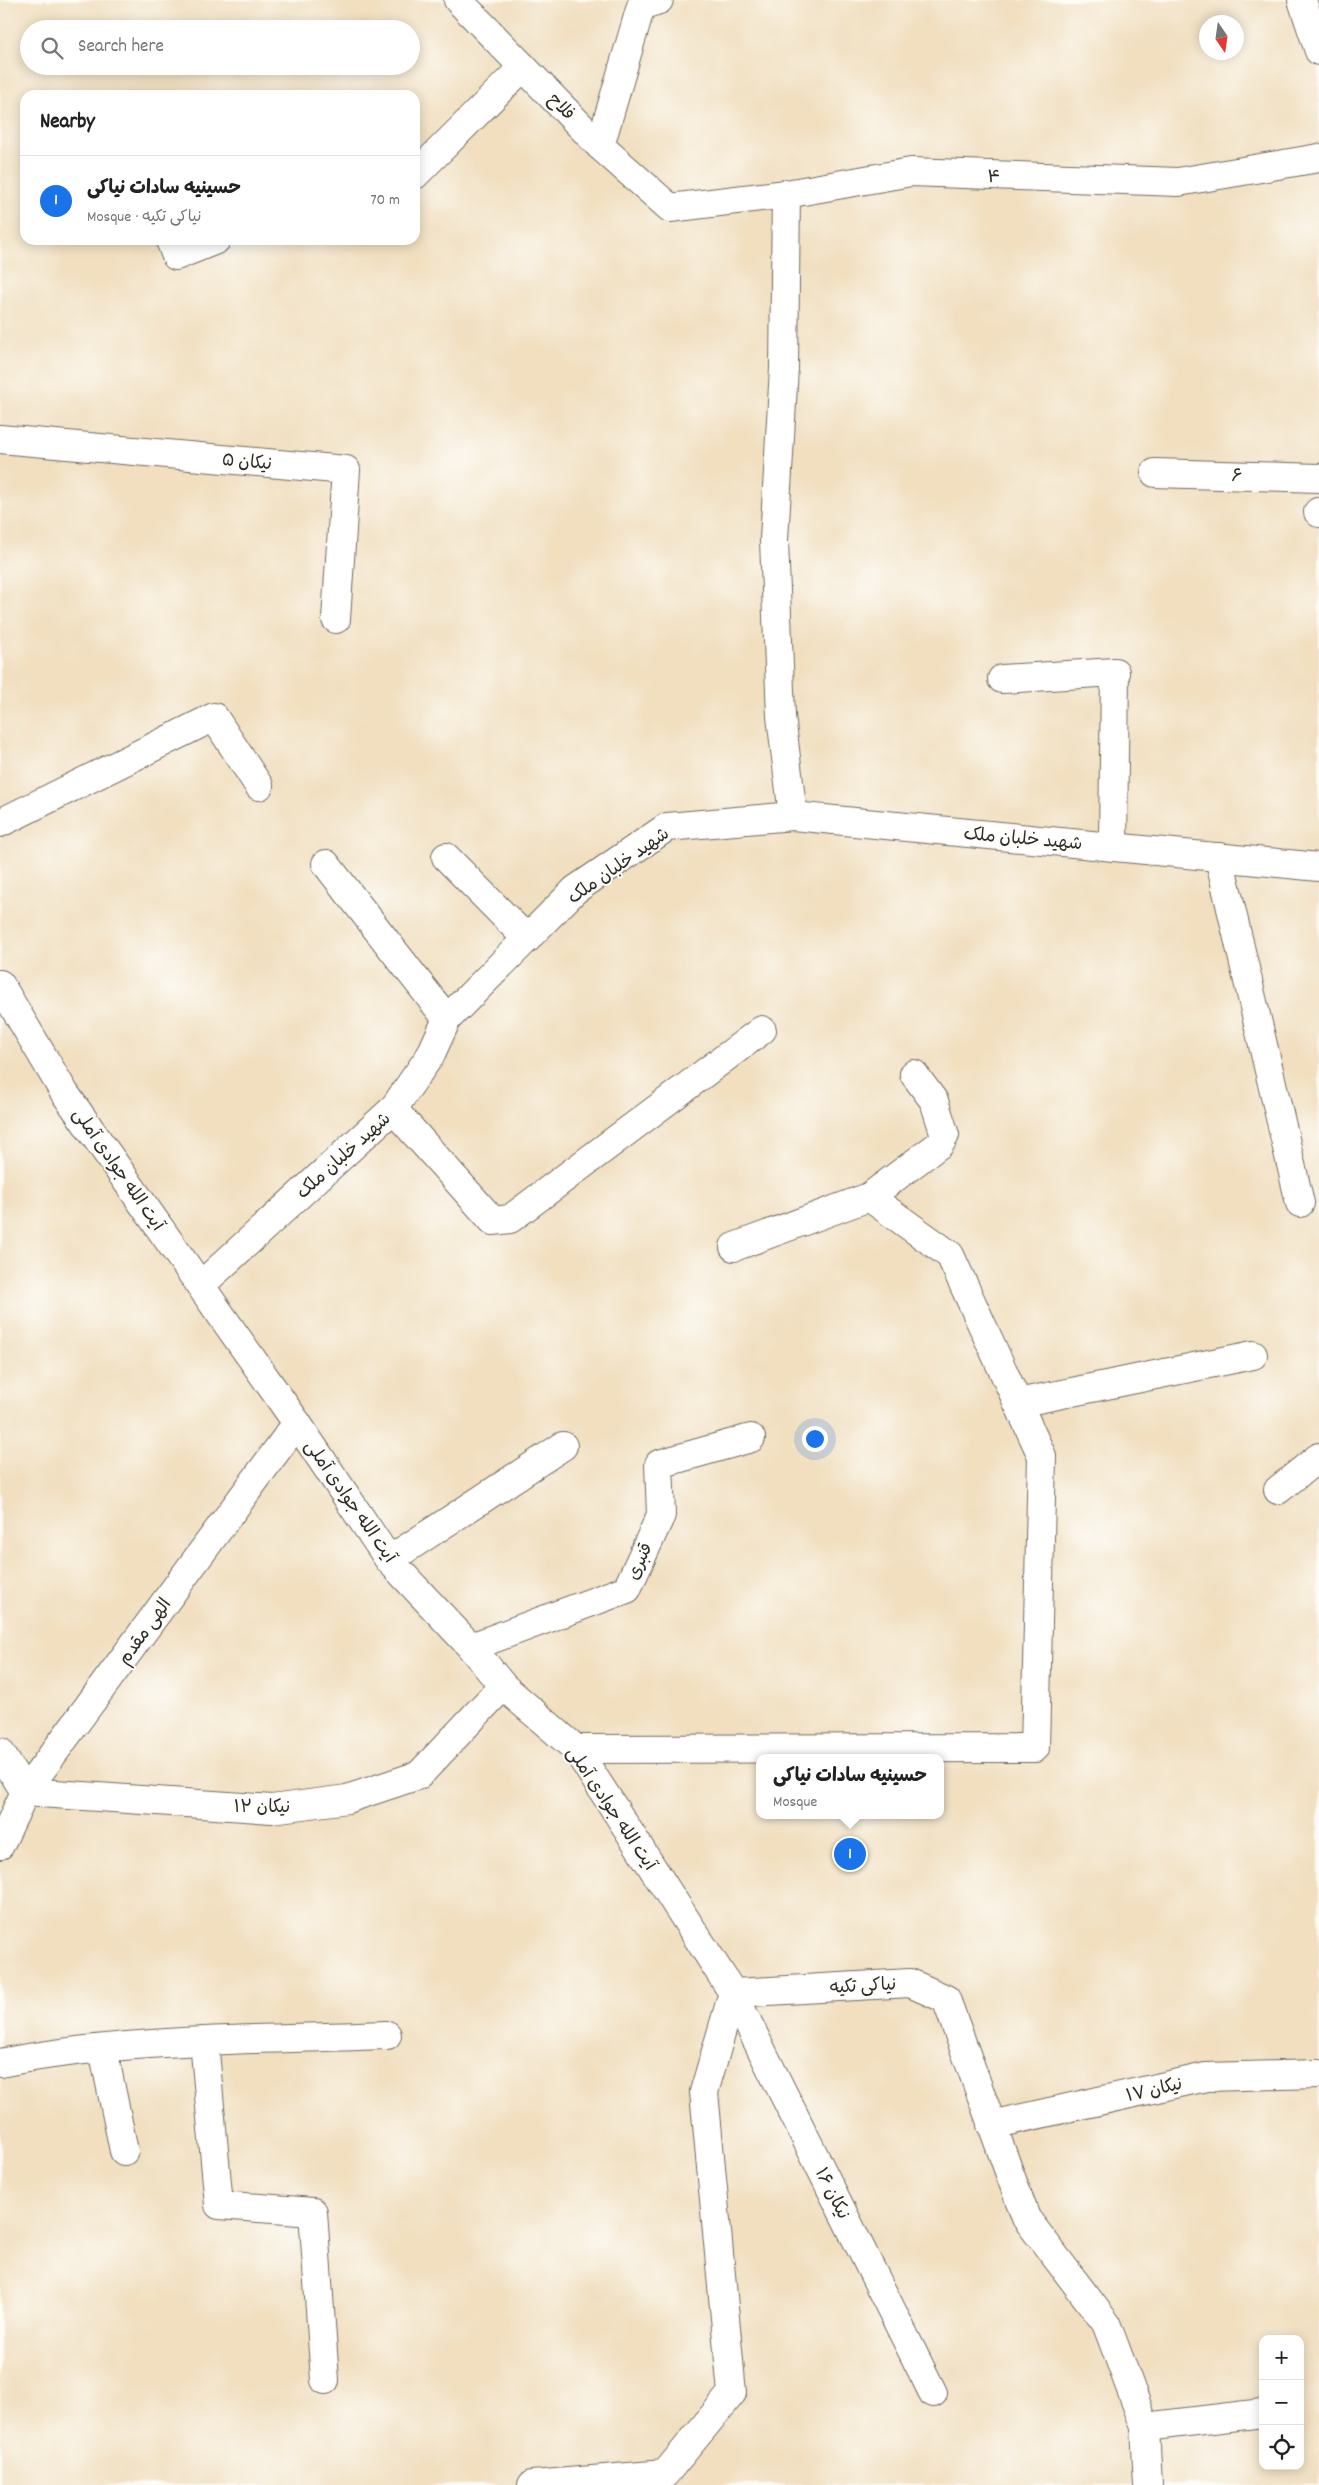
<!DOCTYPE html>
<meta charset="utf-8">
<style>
:root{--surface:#fff;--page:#f2f2f2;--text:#222;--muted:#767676;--line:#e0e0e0;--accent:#1a73e8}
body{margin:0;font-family:Dekko,"Playpen Sans Arabic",sans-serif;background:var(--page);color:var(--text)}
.controls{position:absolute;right:15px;bottom:15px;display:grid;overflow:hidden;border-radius:10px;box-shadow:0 2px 12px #0003}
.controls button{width:45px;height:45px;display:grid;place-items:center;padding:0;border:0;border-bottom:1px solid var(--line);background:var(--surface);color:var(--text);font:25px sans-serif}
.compass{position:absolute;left:1199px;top:15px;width:45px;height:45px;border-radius:50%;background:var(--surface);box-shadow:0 2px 12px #0003;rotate:167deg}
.you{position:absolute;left:814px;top:1438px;width:18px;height:18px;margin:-12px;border:4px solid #fff;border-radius:50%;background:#1a73e8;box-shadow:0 0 0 8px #1a73e833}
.badge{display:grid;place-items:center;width:32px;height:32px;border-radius:50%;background:var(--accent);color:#fff;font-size:16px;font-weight:700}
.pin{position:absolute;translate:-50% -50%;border:2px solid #fff;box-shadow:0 1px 5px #0006}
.popup{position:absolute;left:756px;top:1754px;width:188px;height:65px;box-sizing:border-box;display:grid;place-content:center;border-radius:10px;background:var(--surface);filter:drop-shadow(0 1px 4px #0005);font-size:16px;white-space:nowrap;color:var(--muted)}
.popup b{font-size:19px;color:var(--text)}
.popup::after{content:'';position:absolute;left:50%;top:100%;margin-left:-10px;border:10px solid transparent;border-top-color:var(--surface)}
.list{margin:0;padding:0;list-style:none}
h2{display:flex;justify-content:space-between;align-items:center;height:65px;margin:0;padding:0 20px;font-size:21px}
h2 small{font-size:16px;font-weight:400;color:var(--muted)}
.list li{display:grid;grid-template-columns:32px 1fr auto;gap:15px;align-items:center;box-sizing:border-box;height:90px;padding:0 20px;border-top:1px solid var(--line)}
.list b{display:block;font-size:19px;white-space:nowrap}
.list p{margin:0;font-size:16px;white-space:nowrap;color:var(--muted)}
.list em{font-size:16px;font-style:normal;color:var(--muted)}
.icon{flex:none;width:28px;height:28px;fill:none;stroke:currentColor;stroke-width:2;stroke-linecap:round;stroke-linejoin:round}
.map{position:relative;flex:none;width:1319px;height:2485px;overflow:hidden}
.search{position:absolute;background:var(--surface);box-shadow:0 2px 12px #0003;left:20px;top:20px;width:400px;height:55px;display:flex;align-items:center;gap:12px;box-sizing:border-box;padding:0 18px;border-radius:28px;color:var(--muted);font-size:19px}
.panel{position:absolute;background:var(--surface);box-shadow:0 2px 12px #0003;left:20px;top:90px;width:400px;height:155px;border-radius:15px}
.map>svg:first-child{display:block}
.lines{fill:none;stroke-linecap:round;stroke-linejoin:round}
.minor-casing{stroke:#706a5f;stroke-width:30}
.minor{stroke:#fff;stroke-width:28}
.labels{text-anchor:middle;stroke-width:4;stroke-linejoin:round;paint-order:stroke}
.street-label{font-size:18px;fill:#2b2b2b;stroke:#fdfcf7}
</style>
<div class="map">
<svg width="1319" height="2485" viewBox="0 0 1319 2485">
<rect width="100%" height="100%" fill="#fdfcf7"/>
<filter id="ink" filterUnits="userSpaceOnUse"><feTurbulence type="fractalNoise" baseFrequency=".02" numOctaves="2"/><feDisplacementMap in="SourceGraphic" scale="10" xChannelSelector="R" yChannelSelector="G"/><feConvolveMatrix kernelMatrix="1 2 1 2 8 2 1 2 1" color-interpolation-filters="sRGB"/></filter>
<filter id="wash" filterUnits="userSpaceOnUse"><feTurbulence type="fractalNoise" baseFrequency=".0096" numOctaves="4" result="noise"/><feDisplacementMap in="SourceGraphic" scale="20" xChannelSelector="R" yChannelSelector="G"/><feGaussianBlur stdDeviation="1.12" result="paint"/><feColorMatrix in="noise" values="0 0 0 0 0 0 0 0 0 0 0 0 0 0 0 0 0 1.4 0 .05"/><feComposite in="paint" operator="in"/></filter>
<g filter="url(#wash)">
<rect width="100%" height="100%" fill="#f1dfc0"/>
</g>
<g filter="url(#ink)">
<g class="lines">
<g class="minor-casing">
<g id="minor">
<polyline points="458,0 600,146 670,208 786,194 911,172 1178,182 1319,158"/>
<polyline points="1302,0 1319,51"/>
<polyline points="600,146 641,6 659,0"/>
<polyline points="415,175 523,67"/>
<polyline points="786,194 784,368 774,540 781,716 793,816"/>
<polyline points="170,240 176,256 216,240"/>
<polyline points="0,439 346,470 336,619"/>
<polyline points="1155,473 1319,478"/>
<polyline points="1318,512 1319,513"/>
<polyline points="1002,679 1115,672 1113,847"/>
<polyline points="0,823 214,717 259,786"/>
<polyline points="446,857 527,939"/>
<polyline points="1219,857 1300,1203"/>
<polyline points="326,864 447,1019"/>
<polyline points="0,984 64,1092 297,1423 389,1560 471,1647 503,1686 576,1749 733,1993 933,2393"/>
<polyline points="393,1109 493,1221 510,1219 762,1030"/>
<polyline points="734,1247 869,1197"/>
<polyline points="201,1285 393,1109 430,1056 447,1019 575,890 667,827 793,816 1319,867"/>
<polyline points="1018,1403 1253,1355"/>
<polyline points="1278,1490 1319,1457"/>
<polyline points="389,1560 563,1446"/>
<polyline points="471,1647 627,1589 661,1515 659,1464 751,1438"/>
<polyline points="576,1749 1035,1748 1042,1456 950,1255 869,1197 940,1144 945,1135 934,1101 914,1074"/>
<polyline points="0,1752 25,1792 272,1809 347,1799 419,1775 503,1686"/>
<polyline points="0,1845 25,1792 297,1423"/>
<polyline points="733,1993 910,1983 946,1999 1026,2218 1106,2323 1145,2427 1148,2485"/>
<polyline points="204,2041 219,2205 313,2212 325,2380"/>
<polyline points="103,2049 124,2151"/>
<path d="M0,2063C127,2038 258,2040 387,2035"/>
<polyline points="991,2125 1206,2077 1319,2074"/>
<polyline points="1145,2427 1263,2413"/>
<polyline points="532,2485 665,2474 732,2393 704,2092 733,1993"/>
</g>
</g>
<use href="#minor" class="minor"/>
</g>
</g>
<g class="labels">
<g class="street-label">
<text transform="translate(562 106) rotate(46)" y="6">فلاح</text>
<text transform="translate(994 176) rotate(2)" y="6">۴</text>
<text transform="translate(247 461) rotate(5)" y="6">نیکان ۵</text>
<text transform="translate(1237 475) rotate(2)" y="6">۶</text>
<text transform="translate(1023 838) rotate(5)" y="6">شهید خلبان ملک</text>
<text transform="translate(618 865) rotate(-35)" y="6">شهید خلبان ملک</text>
<text transform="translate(343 1155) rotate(-42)" y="6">شهید خلبان ملک</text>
<text transform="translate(119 1169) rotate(55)" y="6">آیت الله جوادی آملی</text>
<text transform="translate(351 1501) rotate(55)" y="6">آیت الله جوادی آملی</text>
<text transform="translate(639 1561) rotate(-66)" y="6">قنبری</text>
<text transform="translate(144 1631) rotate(-54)" y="6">الهی مقدم</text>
<text x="262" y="1812">نیکان ۱۲</text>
<text transform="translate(612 1808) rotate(56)" y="6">آیت الله جوادی آملی</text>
<text transform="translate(863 1985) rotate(-3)" y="6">نیاکی تکیه</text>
<text transform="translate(1154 2089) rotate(-13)" y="6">نیکان ۱۷</text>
<text transform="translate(833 2193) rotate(63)" y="6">نیکان ۱۶</text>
</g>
</g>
</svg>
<div class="controls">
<button>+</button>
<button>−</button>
<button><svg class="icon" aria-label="locate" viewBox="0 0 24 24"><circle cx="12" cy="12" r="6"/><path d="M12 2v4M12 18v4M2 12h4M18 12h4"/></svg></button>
</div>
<svg class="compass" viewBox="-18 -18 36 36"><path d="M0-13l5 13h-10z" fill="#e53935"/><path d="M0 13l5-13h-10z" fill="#767676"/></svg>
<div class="you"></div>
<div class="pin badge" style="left:850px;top:1854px">1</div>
<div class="popup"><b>حسینیه سادات نیاکی</b>Mosque</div>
<div class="search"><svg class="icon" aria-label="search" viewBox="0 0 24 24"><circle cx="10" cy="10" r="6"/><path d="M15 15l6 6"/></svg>Search here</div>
<section class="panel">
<h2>Nearby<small></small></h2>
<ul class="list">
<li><span class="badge">1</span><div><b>حسینیه سادات نیاکی</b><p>Mosque · نیاکی تکیه</p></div><em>70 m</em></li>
</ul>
</section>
</div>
